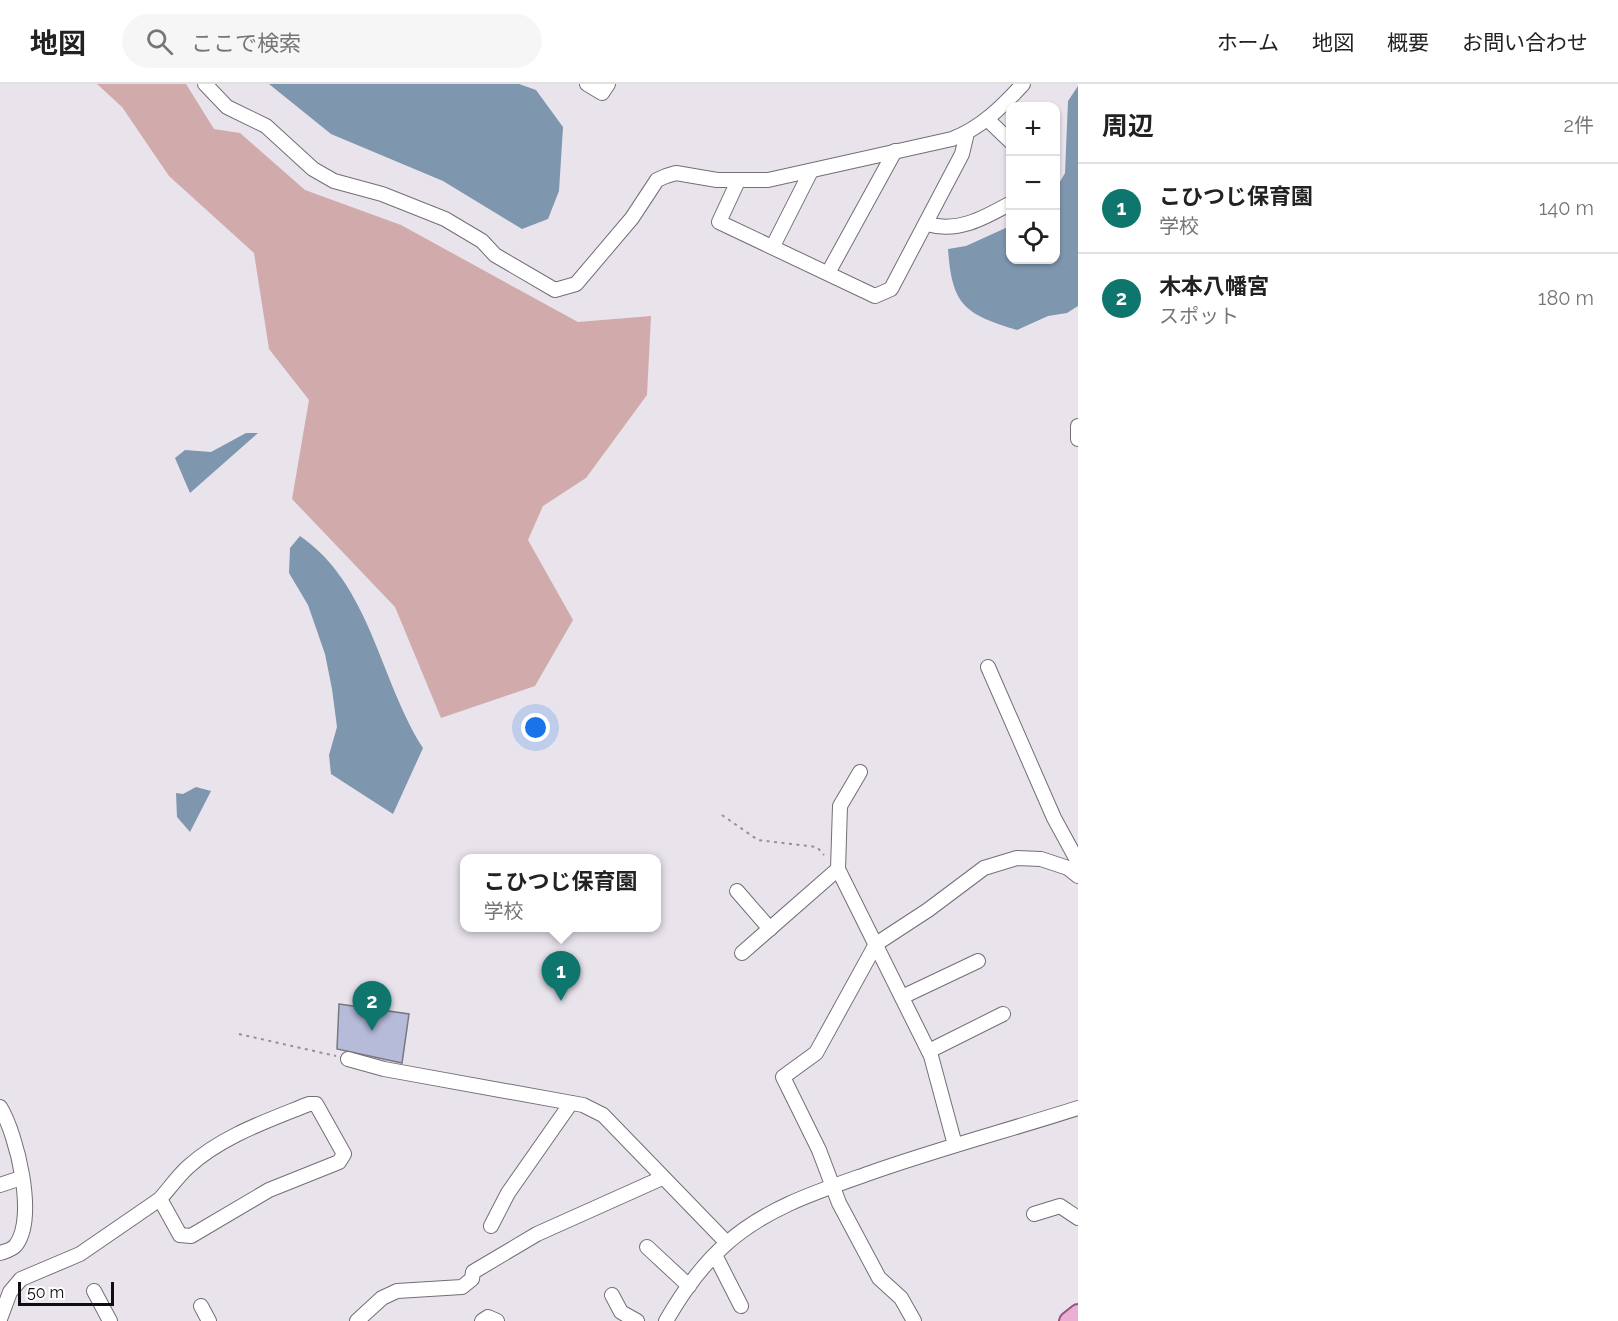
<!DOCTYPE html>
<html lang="ja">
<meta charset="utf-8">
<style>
:root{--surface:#fff;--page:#f6f6f6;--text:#222;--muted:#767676;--line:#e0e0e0;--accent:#0f766e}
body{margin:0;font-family:Raleway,"Noto Sans JP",sans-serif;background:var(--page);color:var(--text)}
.controls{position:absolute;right:18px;top:18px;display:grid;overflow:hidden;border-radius:12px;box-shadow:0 2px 4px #0004}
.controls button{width:54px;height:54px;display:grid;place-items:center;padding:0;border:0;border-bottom:2px solid var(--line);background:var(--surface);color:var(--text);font:30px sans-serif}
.scale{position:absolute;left:18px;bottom:15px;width:96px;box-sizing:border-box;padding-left:6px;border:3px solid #0f0d10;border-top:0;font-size:16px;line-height:21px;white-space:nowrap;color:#0f0d10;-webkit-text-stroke:4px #fff;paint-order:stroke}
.you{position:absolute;left:536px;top:644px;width:21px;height:21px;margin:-15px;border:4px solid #fff;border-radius:50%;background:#1a73e8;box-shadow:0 0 0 9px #1a73e833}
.badge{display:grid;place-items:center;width:39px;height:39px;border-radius:50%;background:var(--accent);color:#fff;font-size:20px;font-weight:700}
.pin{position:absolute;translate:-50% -50px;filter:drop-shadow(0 2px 3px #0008)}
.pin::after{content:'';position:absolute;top:32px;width:21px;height:18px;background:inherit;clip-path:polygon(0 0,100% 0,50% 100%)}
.popup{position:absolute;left:460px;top:770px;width:201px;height:78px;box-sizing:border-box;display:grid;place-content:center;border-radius:12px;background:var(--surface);filter:drop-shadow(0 2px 4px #0005);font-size:20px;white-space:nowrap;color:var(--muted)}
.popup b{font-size:22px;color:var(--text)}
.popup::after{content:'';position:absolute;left:50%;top:100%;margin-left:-12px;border:12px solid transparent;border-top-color:var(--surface)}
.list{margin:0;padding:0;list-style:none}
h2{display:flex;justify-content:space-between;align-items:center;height:78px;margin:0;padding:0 24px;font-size:26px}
h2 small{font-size:20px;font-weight:400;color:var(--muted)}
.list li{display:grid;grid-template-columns:39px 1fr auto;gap:18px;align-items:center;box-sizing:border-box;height:90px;padding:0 24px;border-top:2px solid var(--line)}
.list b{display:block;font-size:22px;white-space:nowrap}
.list p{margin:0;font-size:20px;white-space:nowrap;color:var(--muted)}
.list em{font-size:20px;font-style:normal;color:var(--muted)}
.icon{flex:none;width:33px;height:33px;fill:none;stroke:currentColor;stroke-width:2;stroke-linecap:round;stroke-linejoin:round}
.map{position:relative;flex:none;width:1078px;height:1237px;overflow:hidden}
header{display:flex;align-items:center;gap:36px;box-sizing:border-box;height:84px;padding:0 30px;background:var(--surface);border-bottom:2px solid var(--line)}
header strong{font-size:28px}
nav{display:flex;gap:33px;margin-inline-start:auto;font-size:21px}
.search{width:420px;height:54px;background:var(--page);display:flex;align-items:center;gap:15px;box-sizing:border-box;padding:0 21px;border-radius:33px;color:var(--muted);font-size:22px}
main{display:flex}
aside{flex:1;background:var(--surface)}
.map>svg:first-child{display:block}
.forest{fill:#d1abac}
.water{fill:#7e96ae}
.building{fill:#b7bbda;stroke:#777881;stroke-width:1.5}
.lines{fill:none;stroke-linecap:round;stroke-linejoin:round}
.minor-casing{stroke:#736e77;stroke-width:16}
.major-casing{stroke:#95547b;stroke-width:20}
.path{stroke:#949097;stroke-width:2;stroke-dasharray:3 4.5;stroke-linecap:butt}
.minor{stroke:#fff;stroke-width:14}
.major{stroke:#ebafd3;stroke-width:16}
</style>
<header>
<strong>地図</strong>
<div class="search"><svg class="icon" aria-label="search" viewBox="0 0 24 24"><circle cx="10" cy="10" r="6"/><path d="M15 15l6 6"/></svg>ここで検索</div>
<nav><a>ホーム</a><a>地図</a><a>概要</a><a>お問い合わせ</a></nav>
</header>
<main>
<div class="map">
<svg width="1078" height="1237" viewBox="0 0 1078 1237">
<rect width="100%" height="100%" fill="#e9e3ec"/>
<polygon class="forest" points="97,0 186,0 214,45 240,49 305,106 401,141 578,238 651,232 647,311 586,394 543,422 528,456 573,536 535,602 441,634 395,523 292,415 309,316 269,265 254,169 169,92 122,23"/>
<g class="water">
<polygon points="269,0 519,0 536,6 563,43 559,107 548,135 522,145 443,97 331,50"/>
<path d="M1078,2V222L1067,229L1048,232L1017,246C965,230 952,222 948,165L966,162L1010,142L1011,176H1056V105L1065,89L1068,17Z"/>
<polygon points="246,349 258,349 190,409 175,374 185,366 211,368"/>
<path d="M300,452C371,501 379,595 423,664L393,730L331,690L329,671L337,643L332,605L325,570L308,521L289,489L290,464Z"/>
<polygon points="196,703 211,707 190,748 177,733 176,709 183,710"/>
</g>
<polygon class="building" points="339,920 409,930 402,979 337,965"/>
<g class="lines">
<g class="minor-casing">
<g id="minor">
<path d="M205,0L227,23L266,42L313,85L334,97L382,110L445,135L482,157L495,171L555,206L576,200L632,134L657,96L666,92L676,89L717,96H768L952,55C981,44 1003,22 1023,0"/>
<polyline points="587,0 602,9 608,0"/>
<polyline points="987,35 1011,58"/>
<polyline points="738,97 719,138 875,212 891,205 962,70 967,49"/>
<path d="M927,140C958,149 984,134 1011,119"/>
<polyline points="773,162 811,87"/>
<polyline points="828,189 895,67"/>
<polyline points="1078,342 1078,355"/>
<polyline points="988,583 1054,734 1078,778"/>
<polyline points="838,785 931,972 955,1061"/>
<polyline points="737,807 770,845"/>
<polyline points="742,869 838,785 840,722 860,688"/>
<polyline points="902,913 978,877"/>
<polyline points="929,967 1003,930"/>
<polyline points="348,975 384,985 583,1021 603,1031 727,1159"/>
<path d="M0,1023C17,1051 37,1133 16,1161C12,1166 6,1167 0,1169"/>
<polyline points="0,1101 21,1094"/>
<polyline points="1034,1130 1060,1122 1078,1134"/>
<polyline points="491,1142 508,1109 571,1019"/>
<polyline points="647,1163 689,1202"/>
<polyline points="715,1171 741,1222"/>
<polyline points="94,1207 110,1237"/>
<polyline points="612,1211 621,1228 637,1237"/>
<polyline points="201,1222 209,1237"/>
<path d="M0,1235L10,1208L21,1195L80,1170L160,1115L180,1151L191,1152L269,1106L339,1078L344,1070L316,1020H309C267,1037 222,1052 188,1083C178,1092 169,1105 160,1115"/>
<polyline points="357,1237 382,1214 397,1207 462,1203 472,1195 473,1188 537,1150 662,1094"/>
<polyline points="482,1237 488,1233 497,1237"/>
<path d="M666,1237C682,1209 703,1180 727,1159C768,1123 819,1107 870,1089C938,1065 1009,1046 1078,1024"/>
<polyline points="914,1237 901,1214 879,1194 839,1119 819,1066 783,993 816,969 876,860 928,826 984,784 1017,774 1041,775 1068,784 1078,792"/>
</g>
</g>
<g class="major-casing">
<polyline id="major" points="1068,1237 1078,1229"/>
</g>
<g class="path">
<polyline points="722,731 758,756 817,763 824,771"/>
<polyline points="239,950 336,972"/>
</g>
<use href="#minor" class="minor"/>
<use href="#major" class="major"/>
</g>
</svg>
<div class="controls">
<button>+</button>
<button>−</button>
<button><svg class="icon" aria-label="locate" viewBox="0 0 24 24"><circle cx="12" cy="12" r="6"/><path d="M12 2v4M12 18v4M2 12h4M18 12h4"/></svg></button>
</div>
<div class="scale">50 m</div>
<div class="you"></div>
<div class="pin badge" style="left:561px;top:917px">1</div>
<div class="popup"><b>こひつじ保育園</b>学校</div>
<div class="pin badge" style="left:372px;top:947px">2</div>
</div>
<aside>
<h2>周辺<small>2件</small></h2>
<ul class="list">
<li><span class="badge">1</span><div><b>こひつじ保育園</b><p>学校</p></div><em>140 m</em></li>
<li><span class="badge">2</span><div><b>木本八幡宮</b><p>スポット</p></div><em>180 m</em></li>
</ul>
</aside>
</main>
